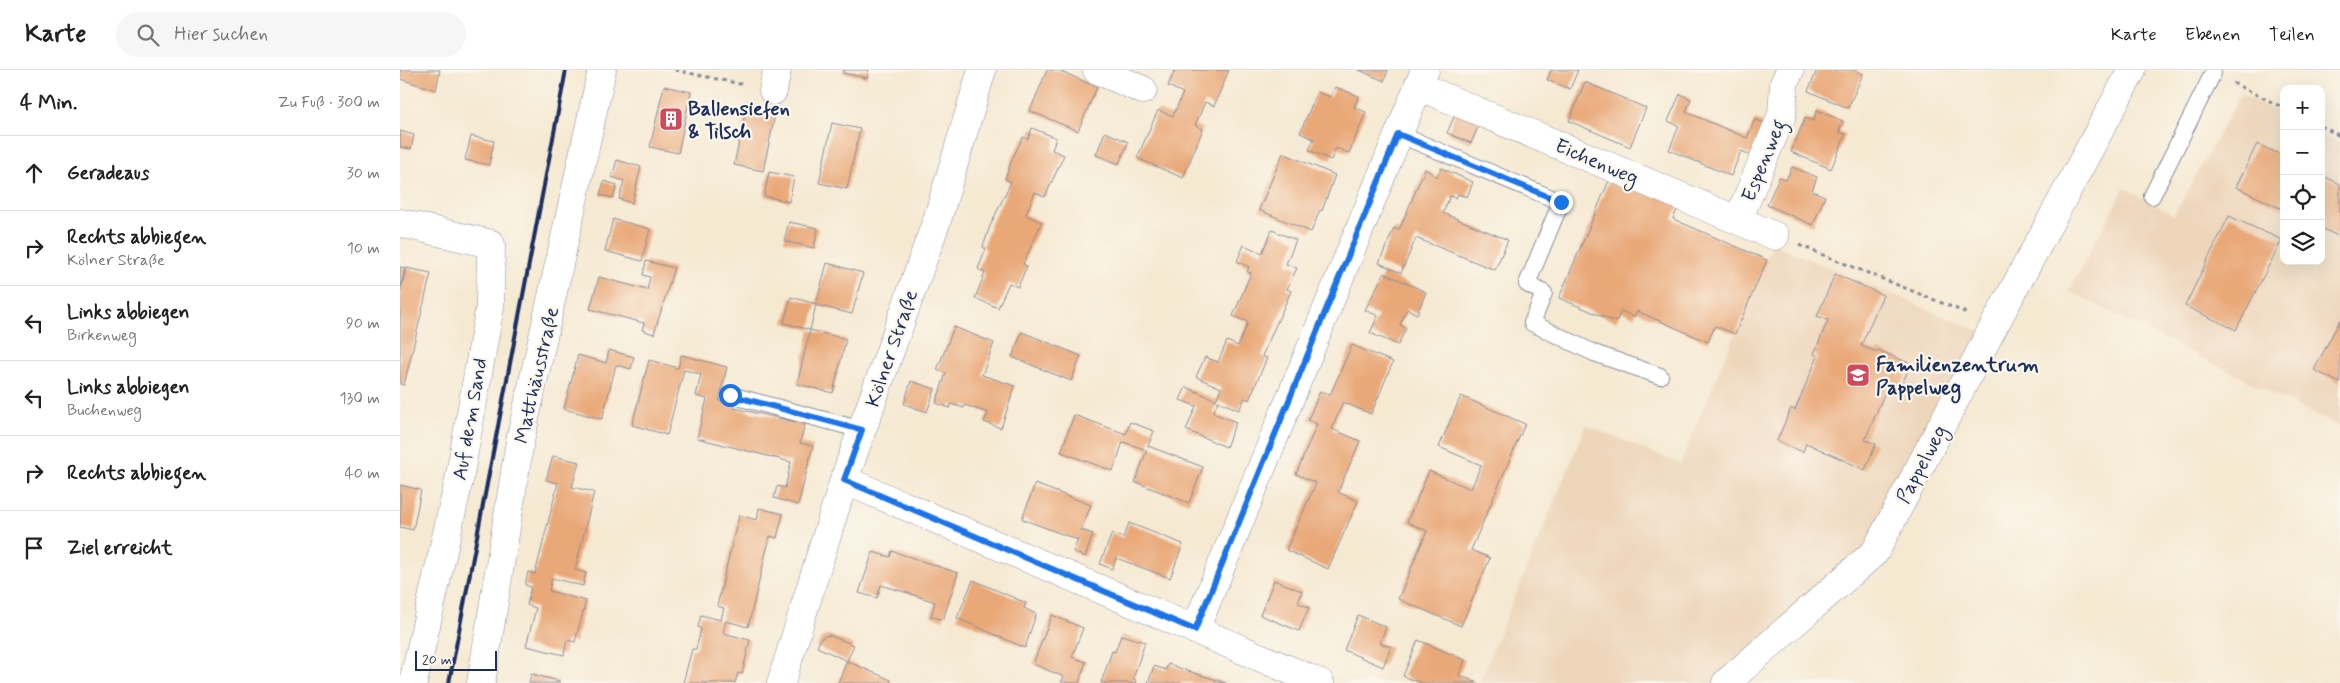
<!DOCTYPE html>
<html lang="de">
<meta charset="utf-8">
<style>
:root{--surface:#fff;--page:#f6f6f6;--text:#222;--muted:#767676;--line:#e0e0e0}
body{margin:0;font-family:Mynerve,sans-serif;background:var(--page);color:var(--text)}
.controls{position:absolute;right:15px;top:15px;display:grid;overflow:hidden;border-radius:10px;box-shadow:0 5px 20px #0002}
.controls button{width:45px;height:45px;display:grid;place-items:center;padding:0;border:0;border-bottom:1px solid var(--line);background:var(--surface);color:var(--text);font:25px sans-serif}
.scale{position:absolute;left:15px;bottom:12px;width:82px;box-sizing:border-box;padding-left:5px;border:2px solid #1b2f5e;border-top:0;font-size:14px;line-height:18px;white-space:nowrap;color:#1b2f5e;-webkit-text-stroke:4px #fbf7ec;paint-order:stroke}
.stop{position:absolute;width:15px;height:15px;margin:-11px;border:4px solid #1a73e8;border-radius:50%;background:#fff}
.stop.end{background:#1a73e8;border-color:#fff;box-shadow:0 1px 5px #0008}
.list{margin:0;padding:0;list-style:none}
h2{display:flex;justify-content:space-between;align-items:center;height:65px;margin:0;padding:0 20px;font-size:21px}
h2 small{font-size:16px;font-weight:400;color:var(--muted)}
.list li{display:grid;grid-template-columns:32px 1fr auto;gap:15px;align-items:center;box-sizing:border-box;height:75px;padding:0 20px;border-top:1px solid var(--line)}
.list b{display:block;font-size:19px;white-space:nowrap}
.list p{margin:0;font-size:16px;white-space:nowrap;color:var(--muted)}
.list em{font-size:16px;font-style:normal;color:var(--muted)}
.icon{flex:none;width:28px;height:28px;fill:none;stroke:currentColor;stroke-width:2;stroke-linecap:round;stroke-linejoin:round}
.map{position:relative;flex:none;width:1940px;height:613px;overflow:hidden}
header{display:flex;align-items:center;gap:30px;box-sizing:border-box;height:70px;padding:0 25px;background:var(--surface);border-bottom:1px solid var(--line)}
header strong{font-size:24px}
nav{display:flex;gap:28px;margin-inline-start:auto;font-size:18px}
.search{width:350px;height:45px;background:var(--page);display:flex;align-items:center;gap:12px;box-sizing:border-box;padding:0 18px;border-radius:28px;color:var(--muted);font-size:19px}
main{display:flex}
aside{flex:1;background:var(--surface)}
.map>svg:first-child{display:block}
.built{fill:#eed6bb}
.building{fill:#e9a878}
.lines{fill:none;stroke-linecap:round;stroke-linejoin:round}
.lane-casing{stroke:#888c98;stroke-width:18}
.street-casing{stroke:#888c98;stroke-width:29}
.secondary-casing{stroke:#888c98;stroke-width:29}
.path{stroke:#888c98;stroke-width:3;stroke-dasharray:4 4;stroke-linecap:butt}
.lane{stroke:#fff;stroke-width:16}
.street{stroke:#fff;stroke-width:28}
.secondary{stroke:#fff;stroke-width:28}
.rail{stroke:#1b2f5e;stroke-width:4}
.route{stroke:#1a73e8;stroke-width:6}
.labels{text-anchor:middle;stroke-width:4.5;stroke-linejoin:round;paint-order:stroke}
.poi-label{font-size:20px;font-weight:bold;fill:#1b2f5e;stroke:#fbf7ec;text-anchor:start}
.street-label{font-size:20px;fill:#1b2f5e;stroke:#fbf7ec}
</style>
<header>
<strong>Karte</strong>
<div class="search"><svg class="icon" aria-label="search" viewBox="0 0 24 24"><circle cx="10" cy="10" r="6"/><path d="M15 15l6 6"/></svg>Hier suchen</div>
<nav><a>Karte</a><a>Ebenen</a><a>Teilen</a></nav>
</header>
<main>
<aside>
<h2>4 Min.<small>Zu Fuß · 300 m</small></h2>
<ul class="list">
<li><svg class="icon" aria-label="ahead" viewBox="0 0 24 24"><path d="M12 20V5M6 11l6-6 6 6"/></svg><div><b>Geradeaus</b></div><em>30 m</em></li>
<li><svg class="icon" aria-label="right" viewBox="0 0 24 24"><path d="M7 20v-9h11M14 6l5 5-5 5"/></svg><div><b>Rechts abbiegen</b><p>Kölner Straße</p></div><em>10 m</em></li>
<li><svg class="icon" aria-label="left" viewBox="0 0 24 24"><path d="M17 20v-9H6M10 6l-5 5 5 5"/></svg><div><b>Links abbiegen</b><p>Birkenweg</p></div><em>90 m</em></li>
<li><svg class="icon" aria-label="left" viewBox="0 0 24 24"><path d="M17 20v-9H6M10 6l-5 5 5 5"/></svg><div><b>Links abbiegen</b><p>Buchenweg</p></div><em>130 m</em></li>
<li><svg class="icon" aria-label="right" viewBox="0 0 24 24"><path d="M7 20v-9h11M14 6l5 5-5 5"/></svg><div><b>Rechts abbiegen</b></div><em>40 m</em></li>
<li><svg class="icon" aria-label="arrive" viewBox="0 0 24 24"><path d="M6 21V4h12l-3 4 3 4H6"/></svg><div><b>Ziel erreicht</b></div></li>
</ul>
</aside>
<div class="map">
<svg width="1940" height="613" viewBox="0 0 1940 613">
<rect width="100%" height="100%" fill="#fbf7ec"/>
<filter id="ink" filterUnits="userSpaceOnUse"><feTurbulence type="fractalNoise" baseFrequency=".02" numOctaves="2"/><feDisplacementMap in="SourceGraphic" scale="10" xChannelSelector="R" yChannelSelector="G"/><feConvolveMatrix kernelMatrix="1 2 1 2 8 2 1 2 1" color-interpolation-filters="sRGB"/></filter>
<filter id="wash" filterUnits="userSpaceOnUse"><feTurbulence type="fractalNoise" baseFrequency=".0096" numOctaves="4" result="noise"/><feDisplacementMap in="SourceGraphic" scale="20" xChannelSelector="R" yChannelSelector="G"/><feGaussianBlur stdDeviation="1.12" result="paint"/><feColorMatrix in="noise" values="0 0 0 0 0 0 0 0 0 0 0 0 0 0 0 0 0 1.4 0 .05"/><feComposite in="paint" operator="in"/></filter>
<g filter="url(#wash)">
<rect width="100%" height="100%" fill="#f5e9d2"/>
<g class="built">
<polygon points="1841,24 1884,45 1884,191 1921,191 1921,64 1940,73 1940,357 1669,221 1724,118 1774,145"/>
<polygon points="1373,174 1581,262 1470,477 1313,613 1079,613 1186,355 1280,394"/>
</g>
<g id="blocks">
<g class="building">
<polygon points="0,0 40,0 36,20 0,9"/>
<polygon points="443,0 469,0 467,8 443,3"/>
<polygon points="647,0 658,0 697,17 678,61 630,41"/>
<polygon points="775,0 829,0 814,36 805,32 800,44 795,55 803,59 783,108 737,88 758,40 773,46 783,23 768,16"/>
<polygon points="959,0 988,0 984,11"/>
<polygon points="1151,0 1178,0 1170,19 1147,10"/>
<polygon points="1417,0 1454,0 1463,4 1448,38 1408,21"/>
<polygon points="1185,12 1246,38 1230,77 1169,51"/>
<polygon points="264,16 291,22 278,83 250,77"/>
<polygon points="935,17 959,26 954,37 966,42 949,83 936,78 931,90 909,80 914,69 900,63 917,22 931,27"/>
<polygon points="1280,24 1291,29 1286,42 1347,68 1355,49 1366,54 1353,86 1341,81 1331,106 1269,80 1279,56 1268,51"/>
<polygon points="347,34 376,41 363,101 334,95"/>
<polygon points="1057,40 1081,50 1071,73 1047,63"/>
<polygon points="1417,40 1443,51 1439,62 1446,64 1431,99 1391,82 1405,48 1413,51"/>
<polygon points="432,53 460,59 447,119 419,113"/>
<polygon points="632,58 656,68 652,80 664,85 645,127 635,122 630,134 626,145 642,152 623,194 627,196 618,217 609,213 598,238 575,228 585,203 578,199 586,179 583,177 590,156 611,112 605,109 612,89 623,67 628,69"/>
<polygon points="0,61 14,65 11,79 0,77"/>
<polygon points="705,62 728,72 719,94 696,85"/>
<polygon points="71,66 94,71 89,95 65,90"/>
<polygon points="1857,74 1884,86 1884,140 1836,117"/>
<polygon points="883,83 935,105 922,141 920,140 911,162 859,140"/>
<polygon points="217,90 241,97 232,133 219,129 224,111 212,107"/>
<polygon points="1392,97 1417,107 1412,121 1425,126 1413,155 1367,135 1379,107 1386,110"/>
<polygon points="1041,98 1073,112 1067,127 1058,124 1056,128 1050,126 1043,143 1108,170 1095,200 1016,168 1001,203 979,193 994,158 999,160 1025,99 1037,107"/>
<polygon points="369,102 394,107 389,132 364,126"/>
<polygon points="1921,105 1940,114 1940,167 1921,158"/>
<polygon points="1211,106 1279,135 1273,149 1367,190 1335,264 1315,256 1308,272 1237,241 1234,247 1221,241 1216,252 1159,228"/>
<polygon points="204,111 217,115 213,128 200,125"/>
<polygon points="1829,146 1882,170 1836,260 1785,236"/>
<polygon points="213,149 250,159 242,191 205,181"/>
<polygon points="389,152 418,158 414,178 384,171"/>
<polygon points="872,160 896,170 886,194 897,198 887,219 891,221 862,286 867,288 849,330 845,328 839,340 818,331 813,343 836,352 826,377 786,360 796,336 780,330 786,317 816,330 821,318 796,307 805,287 818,292 827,271 838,276 848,252 833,246 851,203 847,202 849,197 837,191 844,175 862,183"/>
<polygon points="246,191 274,198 254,264 242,260 244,253 190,239 199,207 247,220 250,207 243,205"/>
<polygon points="427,193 463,203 452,244 416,235 410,260 446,269 433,323 397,314 410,260 384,253 391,227 416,234"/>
<polygon points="0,197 5,198 1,216 0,216"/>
<polygon points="6,198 31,203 4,315 0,314 0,224"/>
<polygon points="984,203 1026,222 1017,244 1007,239 1000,255 1006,258 998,275 970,263 978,246 965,240"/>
<polygon points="1435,204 1483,225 1461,276 1477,282 1478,280 1511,294 1499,320 1488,315 1465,370 1476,374 1465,400 1406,373 1403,382 1377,371 1391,338 1395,340 1418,286 1414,284 1428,250 1417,246"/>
<polygon points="1940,250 1940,313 1914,300"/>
<polygon points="554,257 594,273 582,305 615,316 601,358 584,352 588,343 565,335 564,338 551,334 550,338 536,333 546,303 537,300"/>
<polygon points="622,262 681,286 671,311 612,287"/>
<polygon points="952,275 993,292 971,344 943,332 932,359 960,371 938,422 958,431 928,499 886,480 916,413 896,404 917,354 908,350 920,321 930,325"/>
<polygon points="209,280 234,287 231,299 216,295 202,349 164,339 178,285 206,293"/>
<polygon points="281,285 327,297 319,331 334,335 334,338 405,354 400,373 413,376 398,435 374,428 377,416 385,418 391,392 297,368 307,329 296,326 301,304 284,300 267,365 232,355 249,290 278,298"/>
<polygon points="511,311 535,319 527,342 504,334"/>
<polygon points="1061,326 1125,354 1071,480 1090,488 1061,556 998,529 1027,461 1007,452 1029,401 1071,419 1081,395 1039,377"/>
<polygon points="674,345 726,364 730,352 754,361 748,376 803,397 789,433 735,412 747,380 723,372 713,401 661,382"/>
<polygon points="153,386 179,392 172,417 194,422 175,500 186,503 183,516 152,508 149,521 186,531 175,572 167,570 164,585 126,576 136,538 127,535 131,517 125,515 128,502 135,504 158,413 146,410"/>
<polygon points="635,414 691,435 681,460 693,464 685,487 673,482 678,470 622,449"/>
<polygon points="0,415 21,420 13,460 0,457"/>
<polygon points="359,438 383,444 377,468 370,466 348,557 326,551 323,563 350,570 342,604 338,603 335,613 283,613 292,579 296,579 301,559 298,557 301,545 321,550 324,538 317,536 339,445 357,450"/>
<polygon points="729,453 783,474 770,508 716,488 712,499 700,494 712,463 723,468"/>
<polygon points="492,481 558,503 543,550 531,546 535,532 508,523 481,515 477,528 459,523 473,482 490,487"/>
<polygon points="573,510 626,533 624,538 636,544 625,578 557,548"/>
<polygon points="874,510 902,521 898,533 909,537 899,561 860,545"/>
<polygon points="652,545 683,558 672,587 686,592 679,613 661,612 664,607 633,594"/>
<polygon points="958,545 986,557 980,573 991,577 983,597 944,580"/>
<polygon points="429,565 454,575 447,591 417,577 421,568"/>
<polygon points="721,565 745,572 733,609 736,610 735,613 701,613 712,581 715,582"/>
<polygon points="1018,570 1065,590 1059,605 1078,613 1021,613 1003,606"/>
<polygon points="447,591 491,610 490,613 438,613"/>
<polygon points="768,594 785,600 826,613 748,613 754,596 766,600"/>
<polygon points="131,604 159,611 159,613 129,613"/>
</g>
</g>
</g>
<g filter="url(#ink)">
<use href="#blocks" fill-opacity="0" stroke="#888c98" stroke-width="1"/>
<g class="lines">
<g class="lane-casing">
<g id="lane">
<polyline points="998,64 1161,132 1127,214 1144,223 1132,253 1194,283 1260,306"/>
<polyline points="1752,126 1813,3"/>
<polyline points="330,325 462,360"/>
</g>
</g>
<g class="street-casing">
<g id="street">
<polyline points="697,0 743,20"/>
<polyline points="1018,16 1375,166"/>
<polyline points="373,21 377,0"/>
<polyline points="1338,150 1382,45 1384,14 1390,0"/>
<polyline points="0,153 91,174 90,236 59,410 13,613"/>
<polyline points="444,410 920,613"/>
<polyline points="795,560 1025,0"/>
<polyline points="81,613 120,371 202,0"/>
<polyline points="1326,613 1475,482 1595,254 1732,0"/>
</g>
</g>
<g class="secondary-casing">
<polyline id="secondary" points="381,613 444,410 538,147 582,0"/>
</g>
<g class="path">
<polyline points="275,0 345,15"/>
<polyline points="1833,13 1884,38"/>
<polyline points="1921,56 1940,66"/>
<polyline points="1399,175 1569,244"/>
</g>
<use href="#lane" class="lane"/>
<use href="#street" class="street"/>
<use href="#secondary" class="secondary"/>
<polyline class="rail" points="49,613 166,0"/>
</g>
</g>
<g class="lines" filter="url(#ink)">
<polyline class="route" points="330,325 462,360 444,410 795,560 998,64 1161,132"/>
</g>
<defs>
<g id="building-square" transform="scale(1.25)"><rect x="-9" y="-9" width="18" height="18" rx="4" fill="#d1495b" stroke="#fbf7ec"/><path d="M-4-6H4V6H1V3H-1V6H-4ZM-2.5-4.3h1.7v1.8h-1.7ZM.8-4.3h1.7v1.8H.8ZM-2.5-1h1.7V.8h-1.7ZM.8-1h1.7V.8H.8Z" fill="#fff"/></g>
<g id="school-square" transform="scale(1.25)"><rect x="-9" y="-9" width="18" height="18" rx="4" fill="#d1495b" stroke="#fbf7ec"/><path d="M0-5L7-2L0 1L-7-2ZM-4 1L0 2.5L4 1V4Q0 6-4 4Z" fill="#fff"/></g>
</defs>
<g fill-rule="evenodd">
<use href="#building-square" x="271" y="49"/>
<use href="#school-square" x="1458" y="305"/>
</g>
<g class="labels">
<g class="poi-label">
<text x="288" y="45">Ballensiefen<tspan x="288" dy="23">&amp; Tilsch</tspan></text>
<text x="1476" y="301">Familienzentrum<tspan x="1476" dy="23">Pappelweg</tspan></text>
</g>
<g class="street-label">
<text transform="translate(1363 90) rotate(-68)" y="7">Espenweg</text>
<text transform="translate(1197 91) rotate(23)" y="7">Eichenweg</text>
<text transform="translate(491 278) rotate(-71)" y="7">Kölner Straße</text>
<text transform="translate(136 305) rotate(-77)" y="7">Matthäusstraße</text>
<text transform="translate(69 349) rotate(-80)" y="7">Auf dem Sand</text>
<text transform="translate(1521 394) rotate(-62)" y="7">Pappelweg</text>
</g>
</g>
</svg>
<div class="controls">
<button>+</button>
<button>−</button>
<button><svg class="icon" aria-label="locate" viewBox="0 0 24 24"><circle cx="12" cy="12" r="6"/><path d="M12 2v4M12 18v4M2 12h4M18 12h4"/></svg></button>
<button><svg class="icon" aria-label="layers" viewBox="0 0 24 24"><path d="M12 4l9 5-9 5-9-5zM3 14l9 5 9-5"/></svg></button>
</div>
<div class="scale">20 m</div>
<div class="stop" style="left:330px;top:325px"></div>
<div class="stop end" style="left:1161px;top:132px"></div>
</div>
</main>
